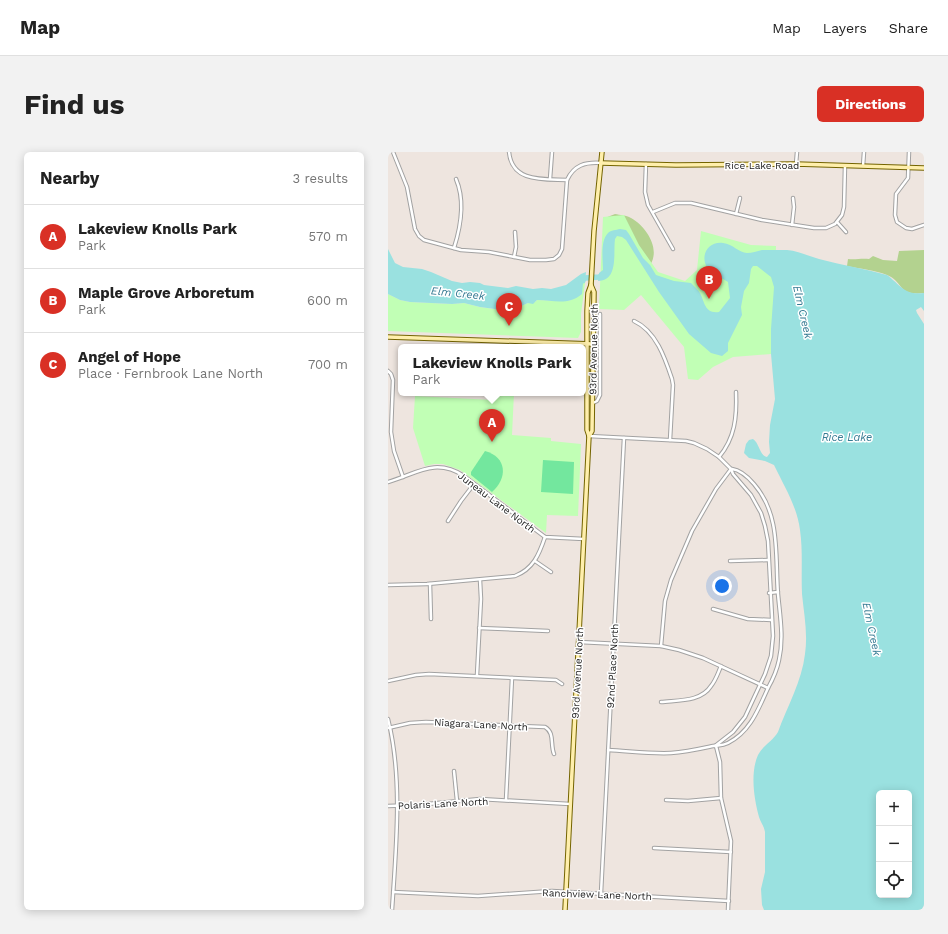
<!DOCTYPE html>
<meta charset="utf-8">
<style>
:root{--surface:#fff;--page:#f2f2f2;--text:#222;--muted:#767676;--line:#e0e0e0;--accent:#d93025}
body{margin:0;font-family:"Work Sans",sans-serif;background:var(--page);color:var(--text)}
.controls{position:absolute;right:12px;bottom:12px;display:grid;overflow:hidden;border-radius:6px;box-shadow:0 2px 10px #0003}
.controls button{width:36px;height:36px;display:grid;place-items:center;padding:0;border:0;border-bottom:1px solid var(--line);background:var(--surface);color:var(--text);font:20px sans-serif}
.you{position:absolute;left:334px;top:434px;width:14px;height:14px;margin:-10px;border:3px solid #fff;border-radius:50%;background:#1a73e8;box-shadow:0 0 0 6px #1a73e833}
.badge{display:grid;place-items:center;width:26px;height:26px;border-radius:50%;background:var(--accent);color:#fff;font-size:13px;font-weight:700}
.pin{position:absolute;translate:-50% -33px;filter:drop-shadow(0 1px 2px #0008)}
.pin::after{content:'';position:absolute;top:21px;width:14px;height:12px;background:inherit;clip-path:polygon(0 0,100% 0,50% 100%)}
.popup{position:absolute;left:10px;top:192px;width:188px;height:52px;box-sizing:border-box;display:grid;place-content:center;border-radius:6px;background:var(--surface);filter:drop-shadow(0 1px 3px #0005);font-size:13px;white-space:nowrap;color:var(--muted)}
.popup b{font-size:15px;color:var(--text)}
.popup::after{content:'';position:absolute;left:50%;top:100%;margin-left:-8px;border:8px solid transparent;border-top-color:var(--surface)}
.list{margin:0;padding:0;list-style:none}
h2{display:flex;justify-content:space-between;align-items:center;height:52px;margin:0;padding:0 16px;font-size:17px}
h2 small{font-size:13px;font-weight:400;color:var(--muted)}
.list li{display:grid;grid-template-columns:26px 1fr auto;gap:12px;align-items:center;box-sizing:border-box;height:64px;padding:0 16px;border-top:1px solid var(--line)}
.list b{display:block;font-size:15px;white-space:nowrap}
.list p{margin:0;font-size:13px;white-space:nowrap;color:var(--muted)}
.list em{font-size:13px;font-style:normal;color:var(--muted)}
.icon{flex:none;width:22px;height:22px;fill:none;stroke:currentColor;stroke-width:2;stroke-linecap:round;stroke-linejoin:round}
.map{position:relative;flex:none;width:536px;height:758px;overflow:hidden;border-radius:6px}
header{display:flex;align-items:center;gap:24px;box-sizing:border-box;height:56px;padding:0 20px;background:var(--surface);border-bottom:1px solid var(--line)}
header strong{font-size:19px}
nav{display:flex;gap:22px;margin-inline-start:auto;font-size:14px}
.intro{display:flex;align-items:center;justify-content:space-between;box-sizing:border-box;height:96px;padding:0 24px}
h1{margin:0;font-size:28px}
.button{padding:10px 18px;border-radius:6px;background:var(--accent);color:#fff;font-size:14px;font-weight:700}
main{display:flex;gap:24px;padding:0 24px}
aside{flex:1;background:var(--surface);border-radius:6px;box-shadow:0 2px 10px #0003}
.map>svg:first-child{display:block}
.forest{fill:#b3d28f}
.park{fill:#c1ffb5}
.pitch{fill:#73e79e}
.water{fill:#9ae1e0;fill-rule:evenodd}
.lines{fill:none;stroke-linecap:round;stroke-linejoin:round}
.river{stroke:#9ae1e0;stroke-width:5.5}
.street-casing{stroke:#a2a2a2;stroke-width:4.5}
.secondary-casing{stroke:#746400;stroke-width:5.5}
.street{stroke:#fff;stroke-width:2.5}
.secondary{stroke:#ffefac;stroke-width:3.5}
.labels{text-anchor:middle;stroke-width:3;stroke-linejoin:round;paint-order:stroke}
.street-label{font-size:10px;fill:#1b1b1b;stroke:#fff}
.water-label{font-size:11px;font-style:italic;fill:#367b93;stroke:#fff}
</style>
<header>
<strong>Map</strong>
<nav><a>Map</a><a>Layers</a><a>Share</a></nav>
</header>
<div class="intro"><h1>Find us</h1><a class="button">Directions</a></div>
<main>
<aside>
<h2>Nearby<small>3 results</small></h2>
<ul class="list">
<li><span class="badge">A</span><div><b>Lakeview Knolls Park</b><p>Park</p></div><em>570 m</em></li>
<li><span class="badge">B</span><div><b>Maple Grove Arboretum</b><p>Park</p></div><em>600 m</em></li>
<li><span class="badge">C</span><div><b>Angel of Hope</b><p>Place · Fernbrook Lane North</p></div><em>700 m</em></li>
</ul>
</aside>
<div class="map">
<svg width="536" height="758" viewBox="0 0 536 758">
<rect width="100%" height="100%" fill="#eee5df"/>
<g class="forest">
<path d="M227,62C232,63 238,63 243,66C258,74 273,97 262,113L217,66Z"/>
<path d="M536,98V141C509,144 516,130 499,123C487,118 472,117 459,114L460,107C468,108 473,106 481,107L485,104L495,108L509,109L511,99Z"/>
</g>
<g class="park">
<polygon points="236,63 251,93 270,120 297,129 309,118 313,79 363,93 388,94 386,160 383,202 345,205 325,215 310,228 300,227 296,195 253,143 236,158 211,157 215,65"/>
<polygon points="195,131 197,131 193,162 193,180 190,186 0,179 0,142 12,148 22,150 64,152 76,151 92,155 120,159 140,151 147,150 149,148 179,149 183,148"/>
<polygon points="106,241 126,241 124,283 163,286 163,289 193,292 190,364 159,363 158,381 72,318 55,312 46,312 37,314 25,276 27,244 105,248"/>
</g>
<g class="pitch">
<path d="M97,299C119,305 120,326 104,340L83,323V320Z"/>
<polygon points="155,308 186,310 185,342 153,340"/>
</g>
<g class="water">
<path d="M232,77L238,78L241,82L255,106L262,113L268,123L286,129L303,131C306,134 310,138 312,141C317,151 317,162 331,160L342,146L340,130C334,126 323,121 320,117C311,104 320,89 335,91C345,92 351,101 359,101C364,101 369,99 374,98C382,98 391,98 399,98C410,99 420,104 431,107C454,113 477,117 499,123C514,134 515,143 536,141V159L533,155L528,158L529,161L536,172V758H376L374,753L373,737L377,720V680C376,674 373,671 371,665C366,647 362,621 370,603C376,592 384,590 390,580C399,555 414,529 417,502C420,482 416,462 414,442C413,420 415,399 412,378C409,354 396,334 386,313L377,309L361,306L356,301L358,292L361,288L365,287C372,292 371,303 379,305L382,301L381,290L382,273L387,247L383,202V177L386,135L383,125L369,114H365L363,117L361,131L356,139L353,155L354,163L340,191V199L334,204L323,201L301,182L271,140L238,88L234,85L229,84L227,87C225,100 231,129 210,129L211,121L215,118C215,108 212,89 220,81C223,78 228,78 232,77ZM491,641H521V743H491Z"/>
<path d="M0,97L7,111L15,115L34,117L43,120L64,129L74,131L82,130L92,131L96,133L120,136L128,134L145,137L154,136L163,137L178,133L193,122L198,120L197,131H195L194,142C180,154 165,148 149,148L145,152L140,151L124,158H114L92,155L76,151L64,152L22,150L12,148L0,142Z"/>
</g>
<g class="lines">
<polyline class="river" points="193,130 197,126 211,125 216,122"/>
<g class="street-casing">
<g id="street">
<polyline points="5,0 19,35 27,77 31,84 36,88 73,98 101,100 142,108 158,108 166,107 171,103 174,97 179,28"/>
<path d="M121,0C124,31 156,27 179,28C186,13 197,10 213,11"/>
<polyline points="521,0 520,26 508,42 507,63 509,70 518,76 524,77 536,73"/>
<polyline points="258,12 257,40 260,53 285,97"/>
<polyline points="408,12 409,0"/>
<polyline points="475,14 476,0"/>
<polyline points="162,27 164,0"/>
<polyline points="265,60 287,51 303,51 374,68 426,76 438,76 447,72 454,63 456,55 457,14"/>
<polyline points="348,62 352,46"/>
<polyline points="449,70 458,80"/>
<polyline points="404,73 406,55 405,46"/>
<path d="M66,96C73,74 77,48 68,27"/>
<polyline points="126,105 128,95 127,80"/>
<path d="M246,169C268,179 277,206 284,227L285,233L282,288"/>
<polyline points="0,219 3,222 5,228 3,280 6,299 15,325"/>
<polyline points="205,251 209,249 212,243 212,162"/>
<polyline points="201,284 298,289 306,291 319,297 331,305 343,317 345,322 363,343 373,361 377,374 380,389 385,484 383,504 377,522 357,565 345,580 327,594"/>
<path d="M331,305C347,286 349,265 348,240"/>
<path d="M0,330C28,322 47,305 76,324L157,385L196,387"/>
<polyline points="60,369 73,349 86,332"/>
<polyline points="147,409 163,420"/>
<polyline points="342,409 380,408"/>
<polyline points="42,432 43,467"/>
<path d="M0,433L39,432L127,424C145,417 151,403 157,385"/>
<polyline points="381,441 390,440"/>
<polyline points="325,457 360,467 383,468"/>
<polyline points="91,476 160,479"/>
<polyline points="191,490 273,494 291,498 315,506 380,536"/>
<polyline points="273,494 277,449 283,428 304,379 328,337 343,317"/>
<polyline points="89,523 93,447 92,428"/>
<polyline points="0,529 28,523 41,522 168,528 174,532"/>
<path d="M273,550C290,548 313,550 323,534C328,528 330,521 333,514"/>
<path d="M0,567C15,626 8,697 4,758"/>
<path d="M0,576L22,571L38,570L157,575C167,581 162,592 166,602"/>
<polyline points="328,594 332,610 333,646 343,689 340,758"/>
<path d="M220,598C241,599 262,602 283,601C298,600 311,597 325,594C331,593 334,594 340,591C362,580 370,558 380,536C385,527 389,518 391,508C396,486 392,464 390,442C387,403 393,363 366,332C360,325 352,318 344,317"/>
<polyline points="66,619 69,649"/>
<polyline points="118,648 124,526"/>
<polyline points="278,648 300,649 333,646"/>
<polyline points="0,654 29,653 92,647 182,652"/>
<polyline points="266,696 343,700"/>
<polyline points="5,740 90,744 164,739 341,749"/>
<polyline points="213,741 236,286"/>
</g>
</g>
<g class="secondary-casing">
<g id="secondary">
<polyline points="213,11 288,13 408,12 536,16"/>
<polyline points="0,185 205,192"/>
<polyline points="201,284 204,279 206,140 203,133"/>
<polyline points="177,758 201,284 199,278 199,159 200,141 203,133 206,79 214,0"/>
</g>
</g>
<use href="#street" class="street"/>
<use href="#secondary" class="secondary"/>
</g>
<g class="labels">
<g class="street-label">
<text x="374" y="17">Rice Lake Road</text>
<text transform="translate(205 197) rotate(-89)" y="4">93rd Avenue North</text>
<text transform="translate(109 350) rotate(37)" y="4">Juneau Lane North</text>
<text transform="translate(224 514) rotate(-87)" y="4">92nd Place North</text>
<text transform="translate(189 521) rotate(-87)" y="4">93rd Avenue North</text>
<text transform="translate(93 572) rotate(3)" y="4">Niagara Lane North</text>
<text transform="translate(55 651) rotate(-3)" y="4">Polaris Lane North</text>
<text transform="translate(209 742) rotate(2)" y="4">Ranchview Lane North</text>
</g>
<g class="water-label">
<text transform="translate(70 141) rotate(6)" y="4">Elm Creek</text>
<text transform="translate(415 160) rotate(77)" y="4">Elm Creek</text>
<text x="459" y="289">Rice Lake</text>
<text transform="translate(484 477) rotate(78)" y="4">Elm Creek</text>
</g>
</g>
</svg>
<div class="controls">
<button>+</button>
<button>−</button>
<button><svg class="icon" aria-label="locate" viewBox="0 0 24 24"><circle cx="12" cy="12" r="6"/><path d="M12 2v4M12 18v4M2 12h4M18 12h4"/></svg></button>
</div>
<div class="you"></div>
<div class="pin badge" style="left:104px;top:290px">A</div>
<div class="popup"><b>Lakeview Knolls Park</b>Park</div>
<div class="pin badge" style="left:321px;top:147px">B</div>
<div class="pin badge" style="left:121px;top:174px">C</div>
</div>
</main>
